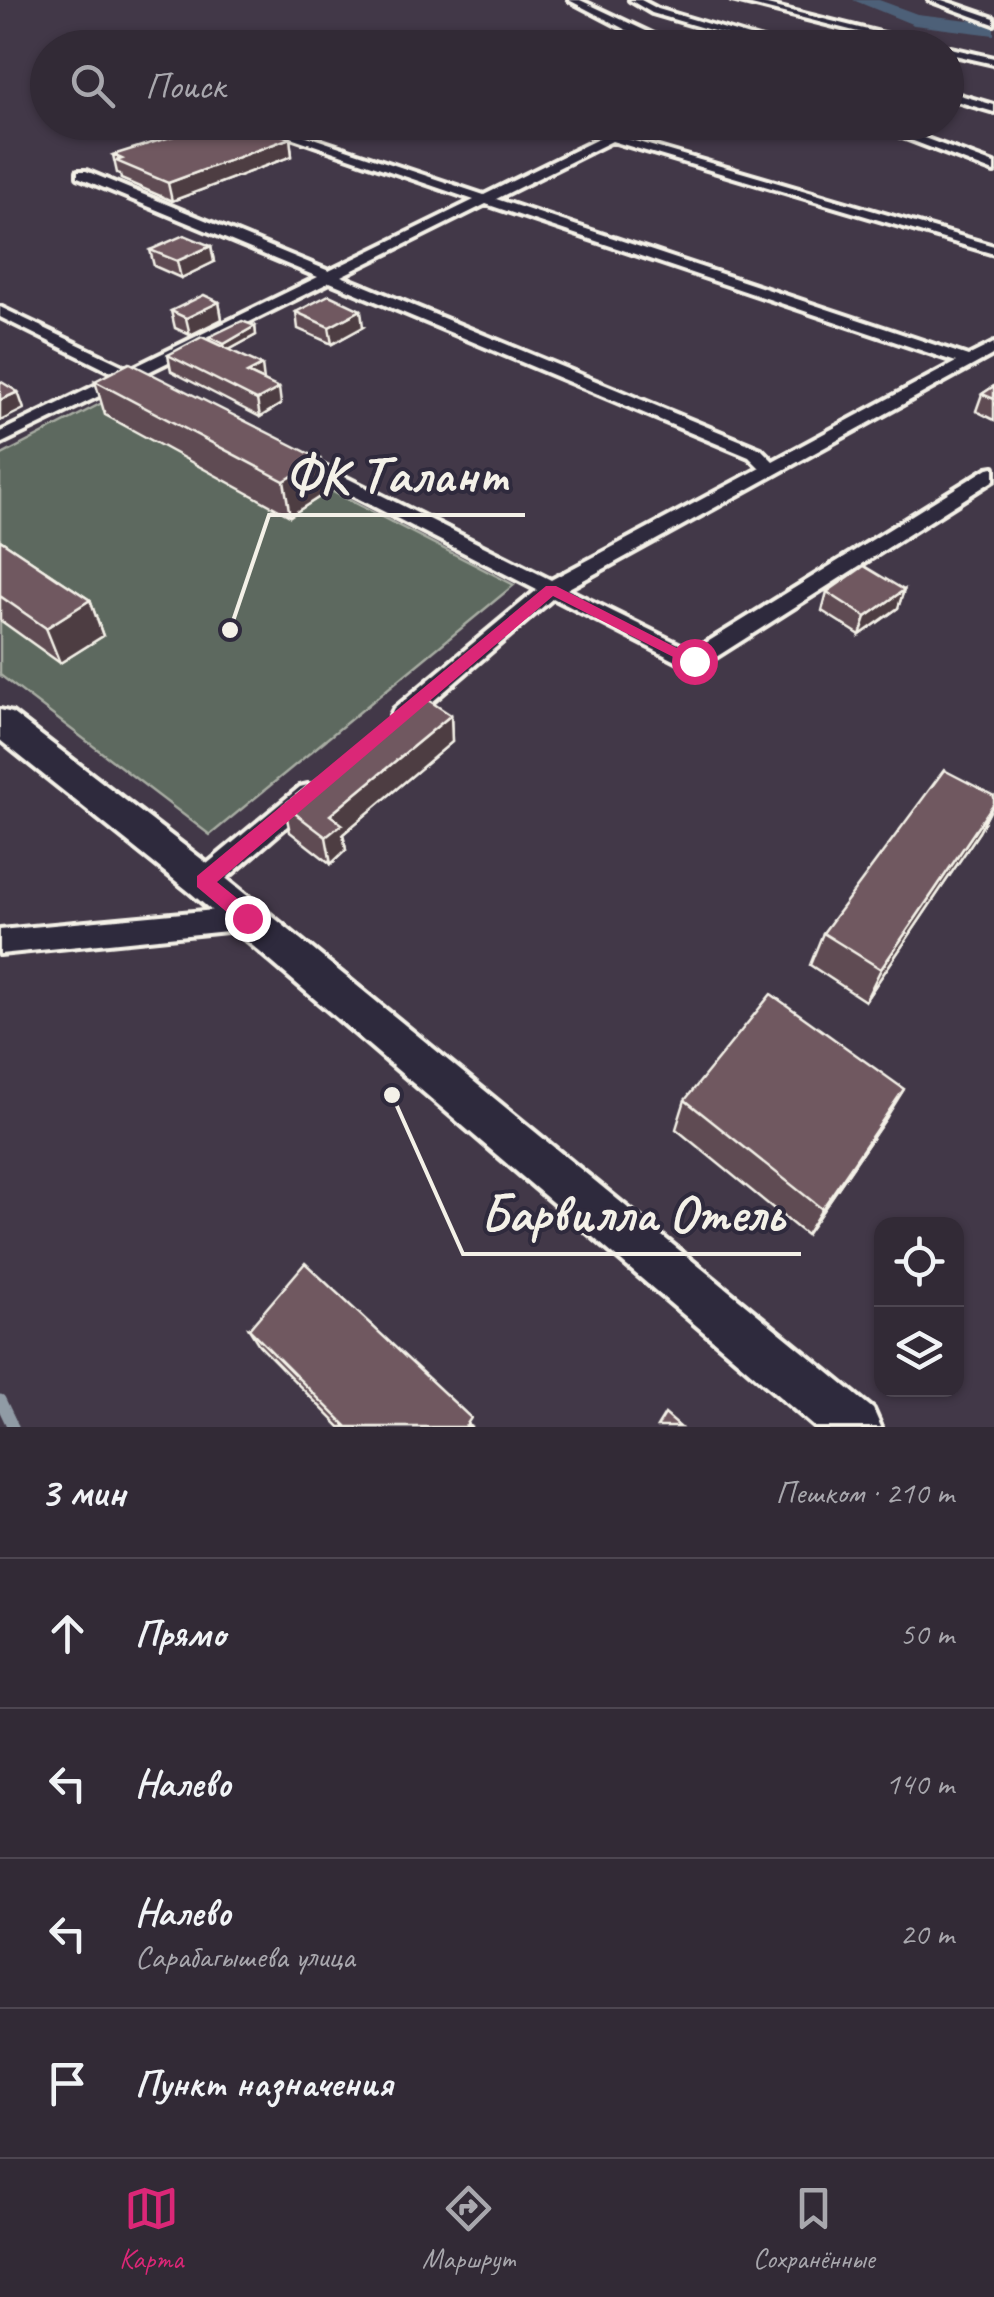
<!DOCTYPE html>
<html lang="ru">
<meta charset="utf-8">
<style>
:root{--surface:#322a36;--page:#3d3642;--text:#f1f3f6;--muted:#a8a7ad;--line:#4d4651;--accent:#db2777}
body{margin:0;font-family:Caveat,sans-serif;background:var(--page);color:var(--text)}
.controls{position:absolute;right:30px;bottom:30px;display:grid;overflow:hidden;border-radius:20px;box-shadow:0 2px 8px #0004}
.controls button{width:90px;height:90px;display:grid;place-items:center;padding:0;border:0;border-bottom:2px solid var(--line);background:var(--surface);color:var(--text);font:50px sans-serif}
.stop{position:absolute;width:30px;height:30px;margin:-22px;border:8px solid #db2777;border-radius:50%;background:#fff}
.stop.end{background:#db2777;border-color:#fff;box-shadow:0 2px 10px #0008}
.list{margin:0;padding:0;list-style:none}
h2{display:flex;justify-content:space-between;align-items:center;height:130px;margin:0;padding:0 40px;font-size:42px}
h2 small{font-size:32px;font-weight:400;color:var(--muted)}
.list li{display:grid;grid-template-columns:65px 1fr auto;gap:30px;align-items:center;box-sizing:border-box;height:150px;padding:0 40px;border-top:2px solid var(--line)}
.list b{display:block;font-size:38px;white-space:nowrap}
.list p{margin:0;font-size:32px;white-space:nowrap;color:var(--muted)}
.list em{font-size:32px;font-style:normal;color:var(--muted)}
.icon{flex:none;width:55px;height:55px;fill:none;stroke:currentColor;stroke-width:2;stroke-linecap:round;stroke-linejoin:round}
.map{position:relative;flex:none;width:994px;height:1427px;overflow:hidden}
.search{position:absolute;background:var(--surface);box-shadow:0 2px 8px #0004;left:30px;right:30px;top:30px;height:110px;display:flex;align-items:center;gap:25px;box-sizing:border-box;padding:0 35px;border-radius:55px;color:var(--muted);font-size:38px}
.sheet{height:730px;background:var(--surface)}
nav{display:flex;justify-content:space-around;align-items:center;box-sizing:border-box;height:140px;border-top:2px solid var(--line);background:var(--surface);font-size:28px;color:var(--muted)}
nav a{display:grid;justify-items:center;gap:5px}
nav .on{color:var(--accent)}
.map>svg:first-child{display:block}
.green{fill:#5d695e;stroke:#a8ada3;stroke-width:2.5}
.lines{fill:none;stroke-linecap:round;stroke-linejoin:round}
.stream{stroke:#909ba5;stroke-width:11}
.river{fill:#4d6178;fill-rule:evenodd}
.street-casing{stroke:#f4f1e8;stroke-width:8}
.secondary-casing{stroke:#f4f1e8;stroke-width:8}
.street{fill:#2f2a3d;fill-rule:evenodd}
.secondary{fill:#2f2a3d;fill-rule:evenodd}
.wall{fill:#5f4c53;stroke:#f4f1e8;stroke-width:2.5}
.shaded-wall{fill:#4e3e43;stroke:#f4f1e8;stroke-width:2.5}
.building{fill:#6f5860;stroke:#f4f1e8;stroke-width:2.5}
.route{fill:#db2777}
.leader{fill:none;stroke:#f4f1e8;stroke-width:4}
.callout-dot{fill:#f4f1e8;stroke:#2f2a3d;stroke-width:4}
.callout-label{font-size:52px;text-anchor:middle;font-weight:bold;fill:#f4f1e8;stroke:#2f2a3d;stroke-width:8;stroke-linejoin:round;paint-order:stroke}
</style>
<div class="map">
<svg width="994" height="1427" viewBox="0 0 994 1427">
<rect width="100%" height="100%" fill="#423848"/>
<filter id="ink" filterUnits="userSpaceOnUse"><feTurbulence type="fractalNoise" baseFrequency=".01" numOctaves="2"/><feDisplacementMap in="SourceGraphic" scale="20" xChannelSelector="R" yChannelSelector="G"/><feConvolveMatrix kernelMatrix="1 2 1 2 8 2 1 2 1" color-interpolation-filters="sRGB"/></filter>
<g filter="url(#ink)">
<polygon class="green" points="131,388 514,585 210,835 0,675 0,456"/>
<g class="lines">
<polyline class="stream" points="0,1400 13,1427"/>
<polygon class="river" points="853,0 879,0 917,14 994,23 994,35 914,25"/>
<g class="street-casing">
<g id="street">
<polygon points="569,0 580,0 682,48 653,44"/>
<polygon points="630,0 641,0 658,9 789,48 772,48 652,13"/>
<polygon points="732,0 747,0 940,48 921,48"/>
<polygon points="929,0 942,0 994,18 994,24"/>
<polygon points="946,47 994,58 994,64 946,53"/>
<polygon points="946,91 994,105 994,112 946,98"/>
<path d="M247,122H265L484,195L600,138L553,122H572L610,134L632,122H647L621,137L994,246V254L612,141L496,199L968,356L994,343V354L567,589L693,651L988,468L994,467V480L702,666H686L553,598L410,721H394L391,715L394,709L537,590L289,463V455H301L551,580L760,468L749,457L330,282L142,375L152,380V386L130,381L0,444V432L117,375L0,317V307L130,369L318,277L78,177V171H86L329,271L474,200ZM486,204L956,362L773,461L761,449L341,276Z"/>
<polygon points="864,122 881,122 994,164 994,172"/>
<polygon points="308,785 316,787 320,794 316,801 213,890 204,893 195,890 191,882 195,874 300,787"/>
<polygon points="247,907 256,910 260,918 256,926 247,929 0,954 0,930"/>
</g>
</g>
<g class="secondary-casing">
<polygon id="secondary" points="0,710 12,713 217,871 873,1409 881,1427 815,1427 191,893 0,740"/>
</g>
<use href="#street" class="street"/>
<use href="#secondary" class="secondary"/>
</g>
<g class="wall">
<polygon points="247,124 290,138 292,156 172,201 121,179 120,174 117,173 113,155"/>
<polygon points="211,246 214,262 181,278 154,266 150,250"/>
<polygon points="219,302 222,319 190,335 175,328 171,311"/>
<polygon points="296,312 363,327 332,344 298,329"/>
<polygon points="255,326 256,335 229,350 264,381 281,404 260,417 171,371 168,355 210,341 209,337"/>
<polygon points="95,381 324,494 290,516 105,415"/>
<polygon points="994,386 994,420 976,411 982,394"/>
<polygon points="0,540 90,600 103,636 60,663 0,620"/>
<polygon points="904,590 898,608 860,635 822,611 827,592"/>
<polygon points="451,715 452,742 343,834 346,850 331,864 290,832 284,805"/>
<polygon points="994,796 994,804 979,832 865,1001 810,965 823,933"/>
<polygon points="685,1100 886,1118 806,1235 676,1129"/>
<polygon points="249,1329 472,1427 340,1427 259,1345"/>
</g>
<g class="shaded-wall">
<polygon points="290,138 292,156 172,201 168,183"/>
<polygon points="211,246 214,262 181,278 177,261"/>
<polygon points="219,302 222,319 190,335 186,318"/>
<polygon points="361,310 363,327 332,344 329,327"/>
<polygon points="255,326 256,335 225,352 224,344"/>
<polygon points="262,365 264,381 247,373"/>
<polygon points="279,388 281,404 260,417 257,400"/>
<polygon points="18,392 24,409 0,421 0,400"/>
<polygon points="320,459 324,494 290,516 284,481"/>
<polygon points="904,590 898,608 860,635 866,617"/>
<polygon points="90,600 103,636 60,663 46,628"/>
<polygon points="451,715 452,742 343,834 346,850 331,864 326,837 330,815"/>
<polygon points="994,803 979,832 865,1001 881,969"/>
<polygon points="904,1089 886,1118 806,1235 822,1209"/>
</g>
<g class="building">
<polygon points="218,122 244,122 290,138 168,183 116,161 122,159 113,155"/>
<polygon points="184,235 211,246 177,261 150,250"/>
<polygon points="204,295 219,302 186,318 171,311"/>
<polygon points="329,295 361,310 329,327 296,312"/>
<polygon points="242,321 255,326 224,344 209,337"/>
<polygon points="202,337 262,365 247,373 279,388 257,400 168,355"/>
<polygon points="130,363 320,459 284,481 95,381"/>
<polygon points="0,381 18,392 0,400"/>
<polygon points="994,386 994,399 982,394"/>
<polygon points="0,540 90,600 46,628 0,596"/>
<polygon points="864,566 904,590 866,617 827,592"/>
<polygon points="422,696 451,715 330,815 342,824 326,837 284,805"/>
<polygon points="944,770 994,796 994,803 881,969 823,933"/>
<polygon points="771,994 904,1089 822,1209 685,1100"/>
<polygon points="305,1263 471,1418 465,1427 347,1427 249,1329"/>
<polygon points="665,1414 680,1427 657,1427"/>
</g>
</g>
<polygon class="route" points="546,586 556,586 702,661 694,666 689,665 553,596 217,882 254,912 254,924 241,924 197,887 197,876"/>
<path class="leader" d="M230 630L269 515H525M392 1095L463 1254H801"/>
<g class="callout-dot">
<circle cx="230" cy="630" r="10"/>
<circle cx="392" cy="1095" r="10"/>
</g>
<g class="callout-label">
<text x="397" y="492">ФК Талант</text>
<text x="632" y="1231">Барвилла Отель</text>
</g>
</svg>
<div class="controls">
<button><svg class="icon" aria-label="locate" viewBox="0 0 24 24"><circle cx="12" cy="12" r="6"/><path d="M12 2v4M12 18v4M2 12h4M18 12h4"/></svg></button>
<button><svg class="icon" aria-label="layers" viewBox="0 0 24 24"><path d="M12 4l9 5-9 5-9-5zM3 14l9 5 9-5"/></svg></button>
</div>
<div class="stop" style="left:694px;top:661px"></div>
<div class="stop end" style="left:247px;top:918px"></div>
<div class="search"><svg class="icon" aria-label="search" viewBox="0 0 24 24"><circle cx="10" cy="10" r="6"/><path d="M15 15l6 6"/></svg>Поиск</div>
</div>
<section class="sheet">
<h2>3 мин<small>Пешком · 210 m</small></h2>
<ul class="list">
<li><svg class="icon" aria-label="ahead" viewBox="0 0 24 24"><path d="M12 20V5M6 11l6-6 6 6"/></svg><div><b>Прямо</b></div><em>50 m</em></li>
<li><svg class="icon" aria-label="left" viewBox="0 0 24 24"><path d="M17 20v-9H6M10 6l-5 5 5 5"/></svg><div><b>Налево</b></div><em>140 m</em></li>
<li><svg class="icon" aria-label="left" viewBox="0 0 24 24"><path d="M17 20v-9H6M10 6l-5 5 5 5"/></svg><div><b>Налево</b><p>Сарабагышева улица</p></div><em>20 m</em></li>
<li><svg class="icon" aria-label="arrive" viewBox="0 0 24 24"><path d="M6 21V4h12l-3 4 3 4H6"/></svg><div><b>Пункт назначения</b></div></li>
</ul>
</section>
<nav>
<a class="on"><svg class="icon" aria-label="map" viewBox="0 0 24 24"><path d="M3 6l6-2 6 2 6-2v14l-6 2-6-2-6 2zM9 4v14M15 6v14"/></svg>Карта</a>
<a><svg class="icon" aria-label="directions" viewBox="0 0 24 24"><path d="M12 3l9 9-9 9-9-9zM9 14v-3h6M13 9l2 2-2 2"/></svg>Маршрут</a>
<a><svg class="icon" aria-label="saved" viewBox="0 0 24 24"><path d="M7 4h10v16l-5-4-5 4z"/></svg>Сохранённые</a>
</nav>
